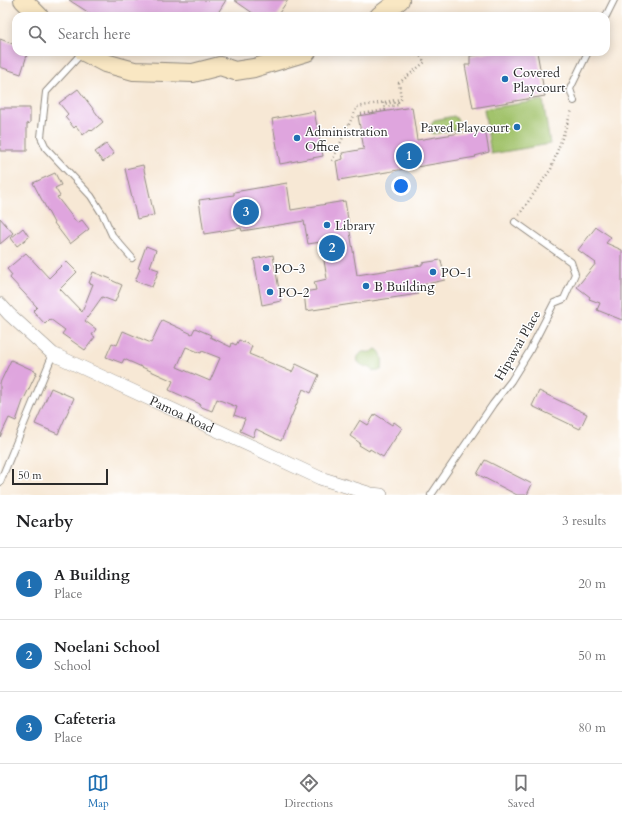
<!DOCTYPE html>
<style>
:root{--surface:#fff;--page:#f6f6f6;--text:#202124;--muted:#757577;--line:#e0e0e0;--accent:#1f6fb2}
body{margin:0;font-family:Cardo,serif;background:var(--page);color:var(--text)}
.scale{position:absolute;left:12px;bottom:10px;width:96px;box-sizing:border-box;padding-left:4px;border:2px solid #2b2b2b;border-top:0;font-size:11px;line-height:14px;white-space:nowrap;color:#2b2b2b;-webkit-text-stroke:3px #fff;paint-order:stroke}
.you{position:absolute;left:401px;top:186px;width:14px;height:14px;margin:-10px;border:3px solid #fff;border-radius:50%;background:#1a73e8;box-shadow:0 0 0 6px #1a73e833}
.badge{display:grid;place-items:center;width:26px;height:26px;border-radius:50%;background:var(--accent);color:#fff;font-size:13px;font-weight:700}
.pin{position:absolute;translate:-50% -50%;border:2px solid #fff;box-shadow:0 1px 4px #0006}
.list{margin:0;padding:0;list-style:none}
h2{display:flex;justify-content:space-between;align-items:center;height:52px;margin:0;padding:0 16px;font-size:17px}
h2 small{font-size:13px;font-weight:400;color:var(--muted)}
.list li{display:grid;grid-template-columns:26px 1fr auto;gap:12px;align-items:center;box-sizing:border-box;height:72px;padding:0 16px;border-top:1px solid var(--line)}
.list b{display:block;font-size:15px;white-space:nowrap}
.list p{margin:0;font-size:13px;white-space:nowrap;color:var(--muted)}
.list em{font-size:13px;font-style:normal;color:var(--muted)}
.icon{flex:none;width:22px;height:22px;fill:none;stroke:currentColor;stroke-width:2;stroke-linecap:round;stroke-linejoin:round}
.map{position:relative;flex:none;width:622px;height:495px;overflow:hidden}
.search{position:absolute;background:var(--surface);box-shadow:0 2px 10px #0003;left:12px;right:12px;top:12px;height:44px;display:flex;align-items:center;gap:10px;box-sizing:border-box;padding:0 14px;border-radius:12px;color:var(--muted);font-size:15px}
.sheet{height:268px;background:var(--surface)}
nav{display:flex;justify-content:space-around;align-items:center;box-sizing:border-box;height:56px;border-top:1px solid var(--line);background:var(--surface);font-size:11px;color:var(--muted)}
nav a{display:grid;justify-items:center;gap:2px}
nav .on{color:var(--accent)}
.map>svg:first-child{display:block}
.green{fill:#a2c36c;stroke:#66774c}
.building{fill:#dfa5de;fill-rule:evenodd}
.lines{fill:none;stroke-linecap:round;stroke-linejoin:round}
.lane-casing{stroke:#918a80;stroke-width:8}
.street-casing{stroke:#918a80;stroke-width:14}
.secondary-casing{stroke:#918a80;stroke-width:20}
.path{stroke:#918a80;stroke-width:2.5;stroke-dasharray:1 3;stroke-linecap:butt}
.lane{stroke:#fff;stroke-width:6}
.street{stroke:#fff;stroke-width:13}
.secondary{stroke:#f9e7c3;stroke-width:18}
.poi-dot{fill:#1f6fb2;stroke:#fff;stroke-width:1.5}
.labels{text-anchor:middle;stroke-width:3;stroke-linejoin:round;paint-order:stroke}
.poi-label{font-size:13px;fill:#2b2b2b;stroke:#fff;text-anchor:start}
.street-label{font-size:13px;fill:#2b2b2b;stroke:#fff}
</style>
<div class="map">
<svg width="622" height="495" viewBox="0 0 622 495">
<rect width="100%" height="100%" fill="#fff"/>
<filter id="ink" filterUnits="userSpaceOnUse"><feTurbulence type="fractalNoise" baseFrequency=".025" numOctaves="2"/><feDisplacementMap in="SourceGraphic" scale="8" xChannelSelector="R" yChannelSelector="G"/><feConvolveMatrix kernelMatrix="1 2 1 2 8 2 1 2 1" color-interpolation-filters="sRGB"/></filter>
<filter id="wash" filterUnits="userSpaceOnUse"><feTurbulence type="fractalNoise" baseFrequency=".012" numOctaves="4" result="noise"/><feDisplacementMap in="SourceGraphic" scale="16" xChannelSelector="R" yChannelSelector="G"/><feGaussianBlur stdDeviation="0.9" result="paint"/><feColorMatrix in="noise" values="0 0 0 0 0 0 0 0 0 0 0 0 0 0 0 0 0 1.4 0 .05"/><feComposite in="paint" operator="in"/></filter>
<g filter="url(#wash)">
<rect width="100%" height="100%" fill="#f7e8d5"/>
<g class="green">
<polygon points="543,100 550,144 491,154 484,109"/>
<path d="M454,116C458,119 461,125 459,129L433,134C429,129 431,125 434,120Z"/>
<path d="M376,349C383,352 383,362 382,369C376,373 373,372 369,367C362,367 353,361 360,354C363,350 366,353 370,352C372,352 374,350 376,349Z"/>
</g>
<g id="blocks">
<g class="building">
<polygon points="69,0 226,0 216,16 94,16"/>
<polygon points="234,0 288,0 277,16 257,16"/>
<polygon points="0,39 16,45 16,52 28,52 21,74 0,67"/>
<polygon points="493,52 537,52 545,96 473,108 465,65 470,65 470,56"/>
<polygon points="78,89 103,122 92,131 90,129 83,135 76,126 74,128 65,117 68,114 59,103"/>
<polygon points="412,107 417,140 485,129 489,152 475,156 476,157 339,180 336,161 343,159 342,153 364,149 358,116"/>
<polygon points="0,108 30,108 30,123 27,124 27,151 0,151"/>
<polygon points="314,111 323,156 280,164 272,119"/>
<polygon points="106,144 114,154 103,162 95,152"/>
<polygon points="143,165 154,215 137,219 125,169"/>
<polygon points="55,173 61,185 55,188 60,196 57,197 77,223 82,220 89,229 70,244 54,223 33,183"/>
<polygon points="287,183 291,210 345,201 357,275 422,265 422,263 441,260 445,280 417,286 418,294 306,311 304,292 316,290 314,282 327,279 321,242 308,244 304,221 242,231 241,228 204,234 199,200 234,195 234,192"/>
<polygon points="0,218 13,233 0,244"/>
<polygon points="596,227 611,237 606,243 622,250 622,320 597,310 600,303 589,299 590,297 577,287 596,263 578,250"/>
<polygon points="23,228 29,237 17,246 11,238"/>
<polygon points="146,246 156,250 150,267 159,270 152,287 135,281 140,269 138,268"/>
<polygon points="26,253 49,278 66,261 77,272 60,289 82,312 93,284 89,283 93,272 111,279 113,281 122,285 115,302 102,297 85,321 96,329 92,335 95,337 85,350 62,334 65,330 50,319 45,324 33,311 37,307 10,278 12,275 7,269"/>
<polygon points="273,255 281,301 262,305 254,259"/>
<path d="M162,320L192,334L195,328L211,335L210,337L231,347L232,343L236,345L239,340L252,346L249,354L292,372L296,364L319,375L311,393L303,389L281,441L256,429L253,437L240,431L245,419L234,415L237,407L217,399L212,411L199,406L200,404L169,390L173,381L124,359L122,363L106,357L112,343L117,345L123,331L151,343ZM186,347L201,353L202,351L220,358L210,381L177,367Z"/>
<polygon points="11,360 37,372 23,401 16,421 9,418 0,437 0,383"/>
<polygon points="51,388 74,398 58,434 35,424"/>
<polygon points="539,391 587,414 580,429 532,406"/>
<polygon points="375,414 392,425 394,422 402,428 383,457 370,449 369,451 359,445 360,443 350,436 360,420 368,425"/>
<polygon points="485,460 532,484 527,495 517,495 477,474"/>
</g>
</g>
</g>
<g filter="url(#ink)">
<use href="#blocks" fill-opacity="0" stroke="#918a80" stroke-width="1"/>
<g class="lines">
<g class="lane-casing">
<g id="lane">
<polyline points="606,16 614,0"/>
<polyline points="82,53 46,92 41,137 46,148 91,196 103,215 112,235 132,258"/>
<polyline points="574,101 570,89 588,52"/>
<polyline points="0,482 53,354"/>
<polyline points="431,495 493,404 511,381 529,352 554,303 564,299 575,274 571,262 515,222"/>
</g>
</g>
<g class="street-casing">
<g id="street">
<path id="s1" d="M0,304L9,314L53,354L320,478L371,494L381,495"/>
</g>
</g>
<g class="secondary-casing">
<g id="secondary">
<polyline points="23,0 39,16"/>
<polyline points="379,16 400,0"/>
<polyline points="84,52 105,63 134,71 193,73 220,66 235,71 254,68 307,52"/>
</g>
</g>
<g class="path">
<polyline points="361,114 385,110 384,107 398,105 398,102 383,104 383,102"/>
<polyline points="332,161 357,107 401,99 399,83 425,62 417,52"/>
<polyline points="519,215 551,169 572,110"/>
</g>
<use href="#lane" class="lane"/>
<use href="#street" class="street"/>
<use href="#secondary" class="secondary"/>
</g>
</g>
<g class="poi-dot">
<circle cx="505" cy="79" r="4"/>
<circle cx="517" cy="127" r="4"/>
<circle cx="297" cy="138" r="4"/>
<circle cx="327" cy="225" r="4"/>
<circle cx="266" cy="268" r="4"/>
<circle cx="433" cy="272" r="4"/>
<circle cx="366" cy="286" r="4"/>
<circle cx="270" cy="292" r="4"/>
</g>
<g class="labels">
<g class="poi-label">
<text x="513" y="77">Covered<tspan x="513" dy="15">Playcourt</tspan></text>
<text x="509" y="132" text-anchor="end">Paved Playcourt</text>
<text x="305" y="136">Administration<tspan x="305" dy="15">Office</tspan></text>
<text x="335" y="230">Library</text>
<text x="274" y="273">PO-3</text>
<text x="441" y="277">PO-1</text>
<text x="374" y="291">B Building</text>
<text x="278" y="297">PO-2</text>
</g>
<g class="street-label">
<text transform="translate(517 345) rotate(-60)" y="5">Hipawai Place</text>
<text dy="5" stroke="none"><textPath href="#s1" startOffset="215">Pamoa Road</textPath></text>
</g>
</g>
</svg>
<div class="scale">50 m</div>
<div class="you"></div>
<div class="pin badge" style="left:409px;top:156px">1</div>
<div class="pin badge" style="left:332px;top:248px">2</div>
<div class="pin badge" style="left:246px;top:212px">3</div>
<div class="search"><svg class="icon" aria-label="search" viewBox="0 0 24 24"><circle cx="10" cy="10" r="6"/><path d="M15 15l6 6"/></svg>Search here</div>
</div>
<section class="sheet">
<h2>Nearby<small>3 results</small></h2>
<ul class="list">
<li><span class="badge">1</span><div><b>A Building</b><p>Place</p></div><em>20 m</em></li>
<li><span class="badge">2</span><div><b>Noelani School</b><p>School</p></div><em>50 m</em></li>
<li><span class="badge">3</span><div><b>Cafeteria</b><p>Place</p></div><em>80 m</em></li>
</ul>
</section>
<nav>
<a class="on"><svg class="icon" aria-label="map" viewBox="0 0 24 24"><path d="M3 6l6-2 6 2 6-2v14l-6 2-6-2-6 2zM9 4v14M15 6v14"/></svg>Map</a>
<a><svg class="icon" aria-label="directions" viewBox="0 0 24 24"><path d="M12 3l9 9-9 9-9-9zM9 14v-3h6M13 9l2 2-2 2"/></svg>Directions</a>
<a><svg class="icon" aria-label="saved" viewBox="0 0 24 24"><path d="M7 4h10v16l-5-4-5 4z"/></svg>Saved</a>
</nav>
